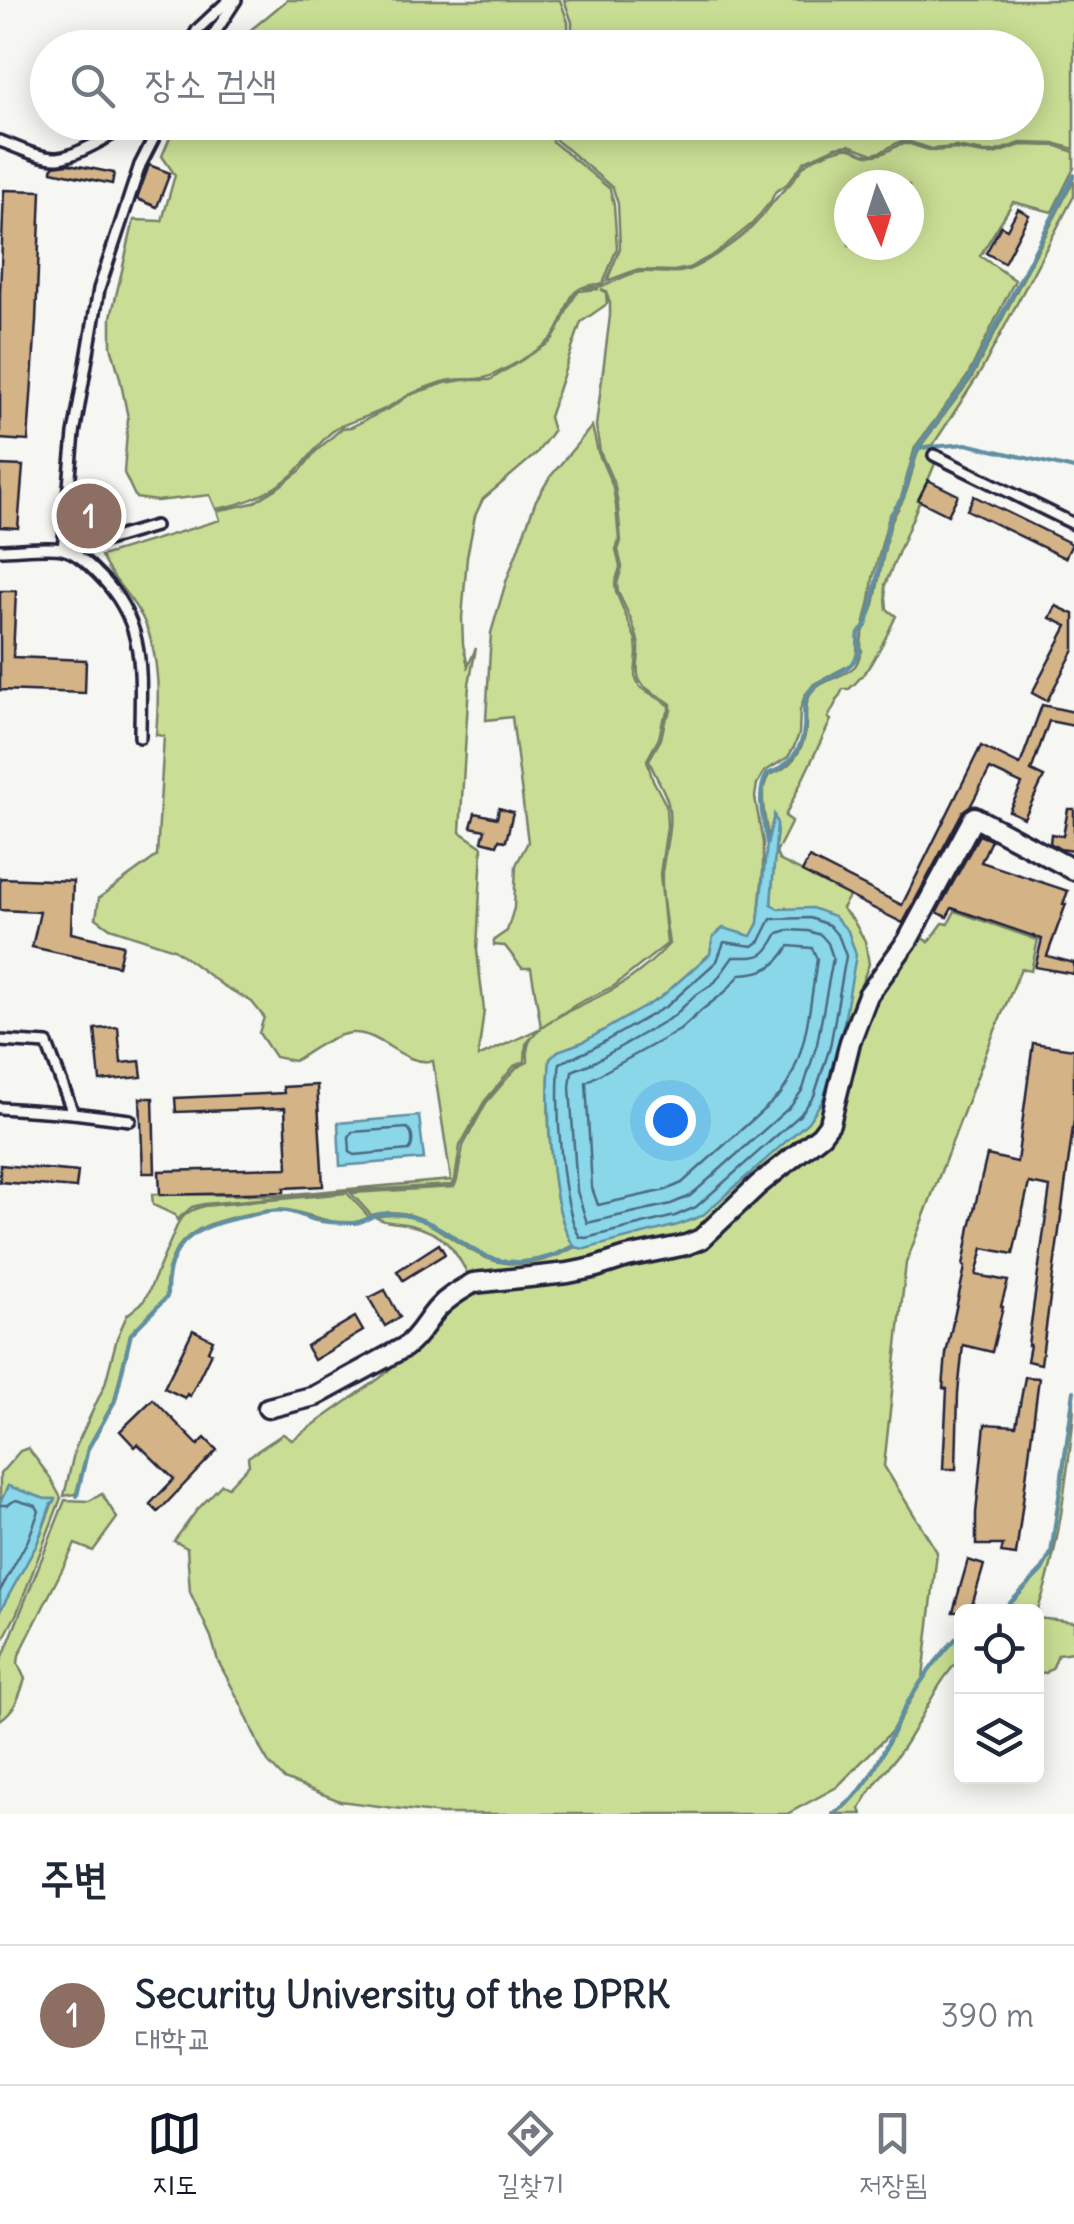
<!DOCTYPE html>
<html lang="ko">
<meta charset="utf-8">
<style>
:root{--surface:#fff;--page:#f2f2f3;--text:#1f2937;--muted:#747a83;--line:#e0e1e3;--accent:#111827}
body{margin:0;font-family:Delius,"Poor Story",sans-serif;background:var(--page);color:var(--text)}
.controls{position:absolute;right:30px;bottom:30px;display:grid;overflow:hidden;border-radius:15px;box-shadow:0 5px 25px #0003}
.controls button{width:90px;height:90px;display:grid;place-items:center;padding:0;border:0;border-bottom:2px solid var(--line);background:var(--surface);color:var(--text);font:50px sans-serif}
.compass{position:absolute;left:834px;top:170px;width:90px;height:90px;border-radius:50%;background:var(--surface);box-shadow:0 5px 25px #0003;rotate:176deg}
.you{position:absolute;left:670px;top:1120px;width:35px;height:35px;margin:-25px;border:8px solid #fff;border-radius:50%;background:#1a73e8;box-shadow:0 0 0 15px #1a73e833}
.badge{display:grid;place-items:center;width:65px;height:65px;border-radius:50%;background:var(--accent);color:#fff;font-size:32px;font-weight:700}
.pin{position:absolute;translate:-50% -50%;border:5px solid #fff;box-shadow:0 2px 10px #0006}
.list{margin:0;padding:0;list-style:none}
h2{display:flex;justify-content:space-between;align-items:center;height:130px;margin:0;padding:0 40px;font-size:42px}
h2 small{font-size:32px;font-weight:400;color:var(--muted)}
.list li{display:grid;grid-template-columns:65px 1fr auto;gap:30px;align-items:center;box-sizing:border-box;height:140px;padding:0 40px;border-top:2px solid var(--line)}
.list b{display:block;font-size:38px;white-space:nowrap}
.list p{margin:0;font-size:32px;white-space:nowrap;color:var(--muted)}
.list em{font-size:32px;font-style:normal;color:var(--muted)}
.icon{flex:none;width:55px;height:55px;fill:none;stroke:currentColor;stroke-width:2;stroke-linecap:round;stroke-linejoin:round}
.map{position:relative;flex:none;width:1074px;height:1814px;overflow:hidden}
.search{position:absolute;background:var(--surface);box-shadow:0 5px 25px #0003;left:30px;right:30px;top:30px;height:110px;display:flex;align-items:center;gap:25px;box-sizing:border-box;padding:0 35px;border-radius:55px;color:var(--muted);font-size:38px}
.sheet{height:270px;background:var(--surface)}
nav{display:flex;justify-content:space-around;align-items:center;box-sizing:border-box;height:140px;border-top:2px solid var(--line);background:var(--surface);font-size:28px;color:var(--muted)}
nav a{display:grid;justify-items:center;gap:5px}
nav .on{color:var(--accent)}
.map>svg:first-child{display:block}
.green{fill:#c9de94;stroke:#768068;stroke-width:2.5;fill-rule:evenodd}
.water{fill:#8ad7e9;stroke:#608fa3;stroke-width:2.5}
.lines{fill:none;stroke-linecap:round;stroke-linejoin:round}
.shore{stroke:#4c6a81;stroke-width:2.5}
.stream{stroke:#608fa3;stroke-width:4}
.building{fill:#d4b487;stroke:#22223b;stroke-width:2.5}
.service-casing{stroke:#22223b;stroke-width:16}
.minor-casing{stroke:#22223b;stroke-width:25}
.service{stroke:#f6f6f2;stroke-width:9}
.minor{stroke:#f6f6f2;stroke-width:18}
</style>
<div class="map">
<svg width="1074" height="1814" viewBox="0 0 1074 1814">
<rect width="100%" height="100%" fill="#f6f6f2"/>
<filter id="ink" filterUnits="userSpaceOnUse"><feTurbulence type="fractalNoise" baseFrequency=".01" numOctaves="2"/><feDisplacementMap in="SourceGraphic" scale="20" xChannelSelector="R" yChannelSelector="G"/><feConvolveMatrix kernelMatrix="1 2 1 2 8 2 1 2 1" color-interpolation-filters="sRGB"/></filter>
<g filter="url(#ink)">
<g class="green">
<polygon points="287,0 560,0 568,22 569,47 230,47"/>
<polygon points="564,0 1074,0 1074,149 1057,144 1021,143 994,152 984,152 956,147 932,149 910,142 899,142 881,152 873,154 849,145 836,147 805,161 787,184 775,192 771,201 752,224 716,253 689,268 674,271 636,270 607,281 620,248 618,204 613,188 556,140 549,123 1026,122 1026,48 572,47 572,22"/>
<path d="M176,123H546L553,142L610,189L614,205L617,248L603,284C562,284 572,308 555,334C549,343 535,352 525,358C518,362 491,377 484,378C468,381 456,377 439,383C418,390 409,395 390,406C375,415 357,419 341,426C326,433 314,452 303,464C281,489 248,504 216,509L210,495L157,501L136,498L124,473L128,418L120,378L111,346V317L134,220L162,221L175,175L162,156Z"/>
<path d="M900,144H910L932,151L956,149L984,154H994L1021,145L1057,146L1074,152V168L1052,212L1013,202L980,256L1015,280L967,377L915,447L901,498L889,516L873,578L870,600L864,626L858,633L857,653L853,663L814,684L805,695L800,710L799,734L794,747L788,757L764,772L757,784L755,797L763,843V870L758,923L751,937L733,932L713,937L710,954L661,998L583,1042L558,1051L550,1059C546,1104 549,1207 573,1245C547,1261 510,1268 481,1253C446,1236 416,1202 371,1215L351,1193L454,1187L457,1180L463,1146L486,1103L516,1068L528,1062C528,1053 526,1046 531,1039C546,1018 583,1005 606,993C628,982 652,963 669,944C666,922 661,897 662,874C664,851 673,827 668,803C664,788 654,775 649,760L661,739L665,721L671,711V704C662,696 643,690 639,679C635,670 640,657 639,646C636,628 626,609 618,592L617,584L622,567L618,550L621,541L618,506L615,486L600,452L596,426L610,316V303L606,291L601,289L606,293L607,304L581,322L549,417L553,431L536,454L483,499L475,516L467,557L462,618L463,644L468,666L476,648L469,684L460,832L482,847L477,951L484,1010L478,1057L539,1029L526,1044L525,1061L514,1066L484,1102L460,1146L455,1180L452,1185L347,1191L204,1204L192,1207L177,1220L175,1215L153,1205L152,1194L281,1195L451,1180L433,1061C402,1066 383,1032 352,1033C333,1034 311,1051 294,1061L275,1057L259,1033L264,1017L252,1002L222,985L174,949L110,928L96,918L99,898L157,856L164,736L156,735C159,698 160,659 145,623C134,598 111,580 101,556L220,520L217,511L253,503L276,489L301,470L315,452L342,428L351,427L392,407L409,395L445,383L463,380H490L549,343C564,328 564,306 579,291L599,289H583C590,286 598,288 605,285C618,281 627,273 641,272C656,271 673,275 688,270C704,264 739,240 752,227C765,215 773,199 787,187C795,180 799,169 807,163C815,157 841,146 850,148C855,149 859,153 864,154C878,158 889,151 900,144ZM849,185H909V245H849Z"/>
<polygon points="1074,180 1074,196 981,371 933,445 920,447 971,379"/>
<polygon points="592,426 598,452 613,487 616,506 619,541 616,550 620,567 615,584 616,592 636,640 637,654 635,676 640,687 669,705 669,711 663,720 659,738 647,760 652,778 666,805 667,827 660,874 667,944 614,986 577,1004 541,1027 531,968 522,968 505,946 494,945 494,940 507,931 514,908 516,865 528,842 512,717 486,720 491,633 506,582 536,500 550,477"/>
<path d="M932,447L927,456L936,461L885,585L887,609L896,616C884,641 871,671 849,689H843L828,718L831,720L785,816L792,821L776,853L779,860L850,895L842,908L853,920L865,941L869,964L854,1003L827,1120L691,1238L587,1264L470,1278C452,1245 444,1232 405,1224C394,1222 384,1223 375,1217C425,1206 445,1240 484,1257C513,1270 548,1263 575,1247L585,1249L745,1179L762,1160L808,1122L786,908L778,909L771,904L777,824L774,817L768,838C766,818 757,794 769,775C790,769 804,751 806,728C807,718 804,707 809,697C818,679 843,679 855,666C857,664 861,653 862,651C857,635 872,618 875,600C880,574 884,548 891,523C894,513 902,505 905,495C911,480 913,464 919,449Z"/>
<polygon points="955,911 1038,940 1031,971 1021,969 991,1040 906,1263 884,1466 937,1552 923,1678 891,1732 837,1787 787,1814 441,1814 340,1801 284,1779 268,1762 261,1750 242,1706 218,1661 211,1637 190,1592 187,1548 174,1541 197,1510 222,1484 228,1487 249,1465 248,1457 283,1434 292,1440 380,1378 416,1345 434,1321 467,1293 684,1248 825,1135 861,1020 914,943 920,936 929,942 943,923 948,924"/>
<path d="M347,1193L369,1217C342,1232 313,1214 287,1210C274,1208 261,1212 248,1214C197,1224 164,1239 166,1297L130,1334L114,1401L87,1449L76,1494L64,1496L75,1449L105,1384L117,1338L127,1315L143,1302L149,1291L179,1221C187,1212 193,1209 204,1206Z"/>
<path d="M1074,1399C1074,1426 1070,1452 1066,1479C1060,1525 1053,1568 1037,1612L1007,1608L1042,1571L1052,1553Z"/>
<polygon points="28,1448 49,1476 61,1498 17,1613 0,1645 0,1611 37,1544 54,1499 45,1499 8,1486 0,1503 0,1474 20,1451"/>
<path d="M102,1494L117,1518L93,1551L75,1544L19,1655L18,1664L25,1679C19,1697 16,1709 0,1720V1664L65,1500L89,1501Z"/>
<polygon points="1037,1618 1074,1622 1074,1652 1058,1654 1053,1667 1046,1673 1037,1672"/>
<path d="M961,1634V1661H958C935,1686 924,1715 906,1743C892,1765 871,1785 860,1809L862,1814H835C875,1789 886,1742 909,1703C923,1678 942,1654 961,1634Z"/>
</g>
<g class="water">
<path d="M774,815L777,824L771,904L778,909L812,908L834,916L848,931L856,955L839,1050L823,1100L808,1122L702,1216L678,1225L585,1249L575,1247C549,1214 546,1102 550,1059L558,1051L583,1042L660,998L710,954L713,937L723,928L751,936L758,923L767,844Z"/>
<polygon points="419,1116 424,1159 340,1166 338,1123"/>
<polygon points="8,1486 45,1499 55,1499 55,1502 51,1504 37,1544 0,1611 0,1503"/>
</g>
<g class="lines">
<g class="shore">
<path d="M810,918L829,925L839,937L846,956L830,1047L814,1096L800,1115L696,1207L675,1216L586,1238L580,1237C562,1211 554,1096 560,1063L588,1051L667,1006L717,961L724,942L753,946L760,941L771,919Z"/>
<path d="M788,930L808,931L821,935L828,943L833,958L817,1044L803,1089L791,1106L690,1196L671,1204L587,1223L577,1191L570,1087L572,1071L594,1062L674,1016L693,997L715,982L733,957C760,957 764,960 778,933Z"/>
<path d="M789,946L812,948L817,959C810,1004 807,1058 780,1095L682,1183L666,1190L598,1205L592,1188L586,1082L680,1030L703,1009L725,992L741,974C765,973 777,966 789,946Z"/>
<path d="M407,1128C413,1132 414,1145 409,1150L354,1155L350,1152L349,1137L352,1132Z"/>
<polyline points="0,1505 7,1505 16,1500 36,1506 39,1511 28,1540 0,1591"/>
</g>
<g class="stream">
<polyline points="917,448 966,444 1074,469"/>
<path d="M767,844C764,821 755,794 767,774C788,768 803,749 804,727C805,716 802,706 807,696C818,674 847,680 860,651L858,643L859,633L866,626L870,612L890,517L903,496L917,448L969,378L1074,175"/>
<path d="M77,1496L88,1449L115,1401L131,1334L167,1297C166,1240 197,1225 248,1216C260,1213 273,1209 286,1211C296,1212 305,1218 315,1220C327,1223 340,1223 353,1223C362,1223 366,1219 374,1216C384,1212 401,1214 412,1217C438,1223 456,1240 479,1253C508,1269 547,1262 573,1246"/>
<polyline points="1006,1607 1042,1570 1051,1553 1074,1391"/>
<polyline points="998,1612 1001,1610"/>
<path d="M833,1814C875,1789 886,1739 909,1700C924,1676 942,1652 962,1632"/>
</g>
</g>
<g class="building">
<polygon points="69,164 114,173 112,184 52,171 53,166"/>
<polygon points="149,165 170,173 157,207 137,199"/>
<polygon points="4,190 41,191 36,321 28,441 0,439 0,294"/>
<polygon points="1018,209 1029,215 1004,263 986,253 1001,226 1007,229"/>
<polygon points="0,465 23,466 18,528 0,527"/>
<polygon points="928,480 958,495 948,515 918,500"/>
<polygon points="974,496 1072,544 1065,558 967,510"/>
<polygon points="0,591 16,591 13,657 86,660 85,693 0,690"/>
<polygon points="1056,606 1074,614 1074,650 1047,701 1032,693 1067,626 1050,618"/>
<polygon points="1042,705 1074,712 1074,726 1049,721 1031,771 1044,777 1024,818 1009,811 1022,784 990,769 971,805 963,811 903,923 802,872 809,858 902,905 981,746 1020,765"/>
<polygon points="499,808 513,812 506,841 499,840 497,845 482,841 485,830 471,827 475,813 497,818"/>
<polygon points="1068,809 1074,809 1074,851 1060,849 1050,843 1051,834 1063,836"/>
<polygon points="979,835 991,840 981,862 1068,891 1063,904 1066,904 1047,956 1074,963 1074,974 1035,967 1042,939 952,908 947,917 937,912"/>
<polygon points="0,878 73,881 71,933 123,945 118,966 32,947 40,912 0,910"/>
<polygon points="118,1027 121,1063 140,1061 142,1077 100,1081 95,1029"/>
<polygon points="1033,1043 1074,1049 1074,1120 1041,1364 1027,1361 1030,1345 1028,1345 1050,1187 1029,1183 1013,1254 983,1248 976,1275 1008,1281 1001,1306 1003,1307 992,1352 963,1345 958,1393 956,1469 943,1469 947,1389 943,1388 946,1354 965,1267 963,1266 970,1227 987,1155 1017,1162"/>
<polygon points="317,1085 323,1186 284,1188 284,1192 160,1195 159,1171 288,1168 285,1108 176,1112 175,1098 284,1093 283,1087"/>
<polygon points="140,1098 153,1098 155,1173 143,1173"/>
<polygon points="0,1165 78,1172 76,1188 0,1182"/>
<polygon points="439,1244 445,1254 403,1280 397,1271"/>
<polygon points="385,1290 400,1317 385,1326 369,1298"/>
<polygon points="355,1317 363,1331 314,1360 306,1346"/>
<polygon points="193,1330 213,1340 208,1351 211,1353 190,1396 187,1394 185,1398 164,1388"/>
<polygon points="1025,1377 1039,1378 1016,1555 1001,1553 1003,1545 976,1545 976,1513 985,1424 1016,1426"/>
<polygon points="153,1399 198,1445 205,1438 217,1450 158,1512 150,1504 174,1479 138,1444 135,1447 120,1431"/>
<polygon points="968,1560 984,1565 970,1612 953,1612"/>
</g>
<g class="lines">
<g class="service-casing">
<g id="service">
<polyline points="187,48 198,29 229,0"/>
<polyline points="205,48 236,0"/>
<path d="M0,141C17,147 38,158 56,158C73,158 117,133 131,122"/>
<polyline points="934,455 1074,524"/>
<polyline points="155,526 80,548 63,549 74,434 99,289 140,165 162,122"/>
<path d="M0,550C16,550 49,546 62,549C77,552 90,566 100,576C148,624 140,675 140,737"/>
<polyline points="0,1041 47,1044 73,1113"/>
<polyline points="0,1108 73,1113 130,1120"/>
</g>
</g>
<g class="minor-casing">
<path id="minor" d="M268,1408L315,1396L405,1347C420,1336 426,1321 438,1308C448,1297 461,1290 473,1283L568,1273L593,1268L627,1257L686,1245L701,1239L758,1185L821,1135L830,1123L850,1042L868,995L908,940L974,817L1074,870"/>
</g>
<use href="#service" class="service"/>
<use href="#minor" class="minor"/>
</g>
</g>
</svg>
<div class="controls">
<button><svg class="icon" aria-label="locate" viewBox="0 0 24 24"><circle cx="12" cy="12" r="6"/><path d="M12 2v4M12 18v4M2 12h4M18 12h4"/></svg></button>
<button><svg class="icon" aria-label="layers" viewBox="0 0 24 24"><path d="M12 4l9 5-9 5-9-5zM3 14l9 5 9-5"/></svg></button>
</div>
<svg class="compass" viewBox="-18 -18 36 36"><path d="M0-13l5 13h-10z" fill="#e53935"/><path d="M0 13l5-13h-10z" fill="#747a83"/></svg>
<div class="you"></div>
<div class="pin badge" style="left:89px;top:516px;background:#8d6e63">1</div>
<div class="search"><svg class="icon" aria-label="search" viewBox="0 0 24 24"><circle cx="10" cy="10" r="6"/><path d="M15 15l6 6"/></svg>장소 검색</div>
</div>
<section class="sheet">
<h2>주변<small></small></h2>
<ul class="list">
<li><span class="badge" style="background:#8d6e63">1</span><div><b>Security University of the DPRK</b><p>대학교</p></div><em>390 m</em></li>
</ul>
</section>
<nav>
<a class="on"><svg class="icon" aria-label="map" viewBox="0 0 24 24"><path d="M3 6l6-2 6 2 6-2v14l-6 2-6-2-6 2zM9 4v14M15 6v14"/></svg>지도</a>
<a><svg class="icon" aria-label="directions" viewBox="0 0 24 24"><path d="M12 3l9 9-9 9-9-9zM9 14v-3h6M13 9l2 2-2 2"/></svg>길찾기</a>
<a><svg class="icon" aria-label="saved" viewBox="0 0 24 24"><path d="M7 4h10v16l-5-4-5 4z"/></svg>저장됨</a>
</nav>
